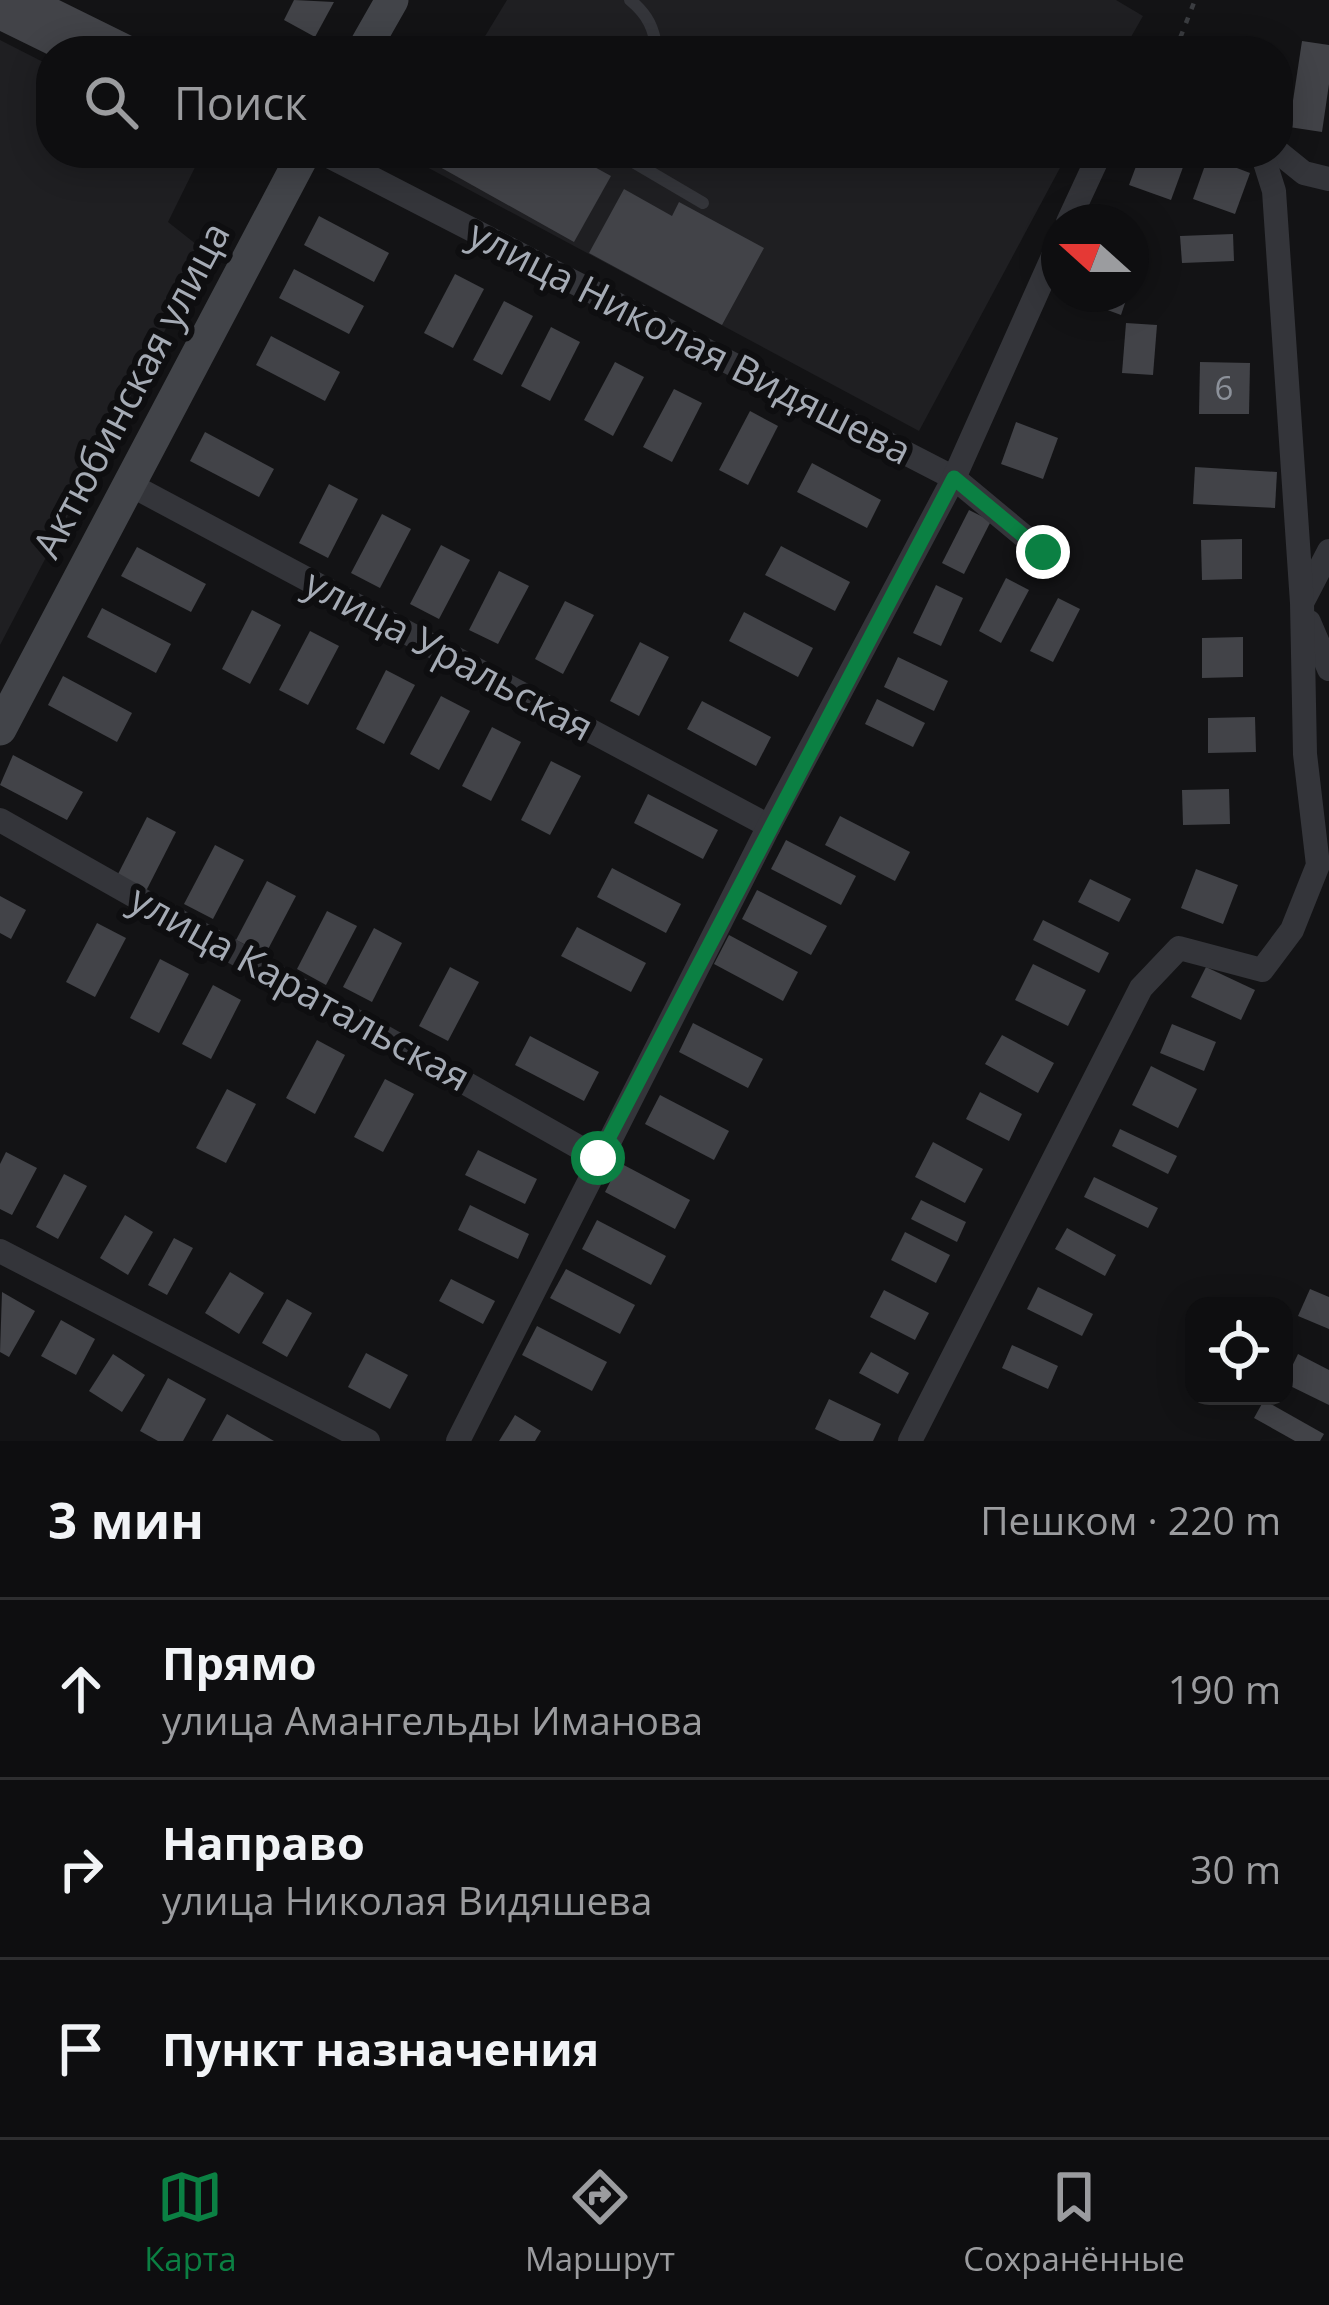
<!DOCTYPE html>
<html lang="ru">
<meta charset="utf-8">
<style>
:root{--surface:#0e0e10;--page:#171719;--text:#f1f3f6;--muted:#9b9c9f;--line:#2e2e30;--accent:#0b8043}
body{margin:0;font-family:"Open Sans",sans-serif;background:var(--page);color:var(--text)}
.controls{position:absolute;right:36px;bottom:36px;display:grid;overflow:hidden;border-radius:24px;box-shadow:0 6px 30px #0003}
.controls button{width:108px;height:108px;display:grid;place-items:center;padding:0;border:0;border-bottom:3px solid var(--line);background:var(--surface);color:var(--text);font:60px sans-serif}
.compass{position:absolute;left:1041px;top:204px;width:108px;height:108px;border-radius:50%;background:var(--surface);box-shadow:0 6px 30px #0003;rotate:291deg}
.stop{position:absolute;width:36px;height:36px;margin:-27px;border:9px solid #0b8043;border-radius:50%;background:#fff}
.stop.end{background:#0b8043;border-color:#fff;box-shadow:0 3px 12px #0008}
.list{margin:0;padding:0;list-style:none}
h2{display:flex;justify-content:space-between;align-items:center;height:156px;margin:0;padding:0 48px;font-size:51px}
h2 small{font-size:39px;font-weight:400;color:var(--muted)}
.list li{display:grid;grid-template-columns:78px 1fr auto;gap:36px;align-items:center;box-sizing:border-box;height:180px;padding:0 48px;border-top:3px solid var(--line)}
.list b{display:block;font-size:45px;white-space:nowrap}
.list p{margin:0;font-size:39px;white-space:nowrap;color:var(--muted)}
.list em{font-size:39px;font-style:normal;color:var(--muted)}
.icon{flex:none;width:66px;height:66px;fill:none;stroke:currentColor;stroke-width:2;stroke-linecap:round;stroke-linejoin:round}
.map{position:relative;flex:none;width:1329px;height:1441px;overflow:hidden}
.search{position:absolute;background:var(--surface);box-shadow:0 6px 30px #0003;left:36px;right:36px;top:36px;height:132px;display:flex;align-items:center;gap:30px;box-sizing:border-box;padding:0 42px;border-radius:48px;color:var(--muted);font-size:45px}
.sheet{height:696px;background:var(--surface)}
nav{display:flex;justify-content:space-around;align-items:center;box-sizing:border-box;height:168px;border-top:3px solid var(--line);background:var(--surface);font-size:33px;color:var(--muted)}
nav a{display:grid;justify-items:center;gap:6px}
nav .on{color:var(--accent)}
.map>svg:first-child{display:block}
.built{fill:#1f1f22}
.building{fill:#424348}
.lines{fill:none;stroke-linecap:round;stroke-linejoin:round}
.path{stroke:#3a3c40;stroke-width:4.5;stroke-dasharray:6 9;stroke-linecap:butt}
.lane{stroke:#34353a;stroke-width:12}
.street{stroke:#34353a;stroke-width:24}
.secondary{stroke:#424449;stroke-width:33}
.route{stroke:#0b8043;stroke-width:15}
.labels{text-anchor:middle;stroke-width:12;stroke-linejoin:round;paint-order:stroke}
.number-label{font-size:33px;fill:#8c919a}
.street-label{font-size:39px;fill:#a5abb5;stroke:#0e0e10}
</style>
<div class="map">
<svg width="1329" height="1441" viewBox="0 0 1329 1441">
<rect width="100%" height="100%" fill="#131315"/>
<g class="built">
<polygon points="507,0 1116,0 1143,16 1123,51 476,51"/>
<polygon points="0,40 51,66 51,153 202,153 168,222 206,252 0,645"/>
<polygon points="414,153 1068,153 919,431 410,158"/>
</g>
<g class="building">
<polygon points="0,0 59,0 132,36 125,51 51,51 51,56 0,31"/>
<polygon points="294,0 334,2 315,37 284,20"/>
<polygon points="1302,41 1329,45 1329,84 1322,132 1289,127"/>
<polygon points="424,153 569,153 611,176 574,242 422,157"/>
<polygon points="1141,153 1170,153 1186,159 1171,200 1129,185"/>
<polygon points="1208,157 1250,173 1235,214 1193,199"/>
<polygon points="624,189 672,216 679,202 764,248 722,325 589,253"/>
<polygon points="319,216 389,253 374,282 304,245"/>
<polygon points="1233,234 1234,261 1182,263 1180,236"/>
<polygon points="294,269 364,306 349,334 279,298"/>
<polygon points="455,274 484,289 453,348 424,333"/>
<polygon points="1080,294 1128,294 1121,315 1078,299"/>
<polygon points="504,301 533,316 502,375 473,360"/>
<polygon points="1126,323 1157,325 1153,375 1122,373"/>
<polygon points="551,327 580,342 550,401 521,386"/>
<polygon points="271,336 340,372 325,401 256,365"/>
<polygon points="615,362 644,377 613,436 584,420"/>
<polygon points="1200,362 1250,363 1249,414 1199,414"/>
<polygon points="674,389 702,403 672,462 643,447"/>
<polygon points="750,411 778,426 748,485 719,470"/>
<polygon points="1016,422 1058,438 1043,479 1001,464"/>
<polygon points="205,432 274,469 259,497 190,461"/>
<polygon points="812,463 881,500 867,528 797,492"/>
<polygon points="1195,467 1277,472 1275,508 1193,504"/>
<polygon points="329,484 358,499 328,558 299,543"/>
<polygon points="969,510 991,521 964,574 942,563"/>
<polygon points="382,514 411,529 380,588 351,573"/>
<polygon points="1242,539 1242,579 1202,580 1201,540"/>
<polygon points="441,545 470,560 439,619 410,604"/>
<polygon points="781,546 850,582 835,611 765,575"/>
<polygon points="137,547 206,584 191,612 121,576"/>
<polygon points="499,571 529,586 498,644 469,630"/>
<polygon points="1006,578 1029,590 1001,643 979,631"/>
<polygon points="936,585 963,598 941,646 913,633"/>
<polygon points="1058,598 1080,609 1053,662 1030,651"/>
<polygon points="565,601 594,615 563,674 535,659"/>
<polygon points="102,608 171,644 156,673 87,637"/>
<polygon points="252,610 281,625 250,684 222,669"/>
<polygon points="744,612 813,648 798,677 729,641"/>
<polygon points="310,631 339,646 308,705 279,690"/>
<polygon points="1243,637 1243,677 1202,678 1202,638"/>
<polygon points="640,642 669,657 639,716 610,701"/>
<polygon points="898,657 948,681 934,711 884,687"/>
<polygon points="386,670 415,685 384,744 356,729"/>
<polygon points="63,676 132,713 117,742 48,705"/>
<polygon points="441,696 470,711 439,770 410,754"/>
<polygon points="877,699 925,723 913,747 865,724"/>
<polygon points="702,701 771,737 756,766 687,729"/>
<polygon points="1255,717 1256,752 1208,753 1208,718"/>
<polygon points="492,727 521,742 491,801 462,786"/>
<polygon points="13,755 83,792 67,820 0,785"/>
<polygon points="551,761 581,776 550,835 521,820"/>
<polygon points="1229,789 1230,824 1183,825 1182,790"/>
<polygon points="648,794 718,830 703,859 634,823"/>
<polygon points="840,816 910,852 895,881 825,845"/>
<polygon points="147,817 176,832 146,891 117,876"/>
<polygon points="786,840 856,876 841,905 771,869"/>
<polygon points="215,845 244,860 213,919 184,904"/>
<polygon points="612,868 681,904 666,933 597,897"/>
<polygon points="1196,869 1238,885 1223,924 1181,908"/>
<polygon points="1090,879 1131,899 1119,922 1078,902"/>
<polygon points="267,881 296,896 265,955 236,940"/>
<polygon points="757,890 827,926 811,955 742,919"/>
<polygon points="0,896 26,910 11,939 0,933"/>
<polygon points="327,911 357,926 326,985 297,969"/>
<polygon points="1043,920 1109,953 1099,973 1033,940"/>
<polygon points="97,923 126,938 95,997 66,982"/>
<polygon points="577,927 646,963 631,992 561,956"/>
<polygon points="374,928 402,943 372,1002 343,987"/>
<polygon points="729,935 798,972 783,1001 714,964"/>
<polygon points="160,959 189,974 159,1033 130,1018"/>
<polygon points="1033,964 1086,990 1068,1026 1015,1000"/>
<polygon points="450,967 479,982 448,1041 419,1026"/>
<polygon points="1206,967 1255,990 1241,1020 1191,997"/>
<polygon points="213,985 241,1000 211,1059 182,1044"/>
<polygon points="693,1023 763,1059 748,1088 679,1052"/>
<polygon points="1172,1024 1216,1042 1204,1071 1160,1053"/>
<polygon points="1002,1035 1054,1063 1038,1093 985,1064"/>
<polygon points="530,1036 599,1072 584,1101 515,1065"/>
<polygon points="317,1040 345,1055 315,1114 286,1098"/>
<polygon points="1151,1066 1197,1089 1178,1128 1132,1105"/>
<polygon points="385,1079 414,1094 383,1152 354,1137"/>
<polygon points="227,1089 256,1104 226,1163 196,1148"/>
<polygon points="980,1092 1022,1114 1009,1141 966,1119"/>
<polygon points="660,1095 729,1131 714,1160 645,1124"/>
<polygon points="1120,1129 1177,1156 1168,1174 1112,1146"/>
<polygon points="933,1142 983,1169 965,1203 915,1177"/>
<polygon points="478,1150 537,1179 525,1204 465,1175"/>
<polygon points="6,1152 37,1168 12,1215 0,1209 0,1164"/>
<polygon points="620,1163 690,1200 675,1229 605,1192"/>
<polygon points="64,1174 87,1186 58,1239 36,1227"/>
<polygon points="1094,1177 1158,1208 1148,1228 1084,1197"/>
<polygon points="921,1200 966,1222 957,1242 911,1219"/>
<polygon points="470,1205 529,1234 518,1259 458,1230"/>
<polygon points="125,1215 153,1232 128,1275 100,1258"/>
<polygon points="597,1220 666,1256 651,1285 582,1249"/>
<polygon points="1067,1228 1116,1255 1105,1276 1055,1249"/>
<polygon points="905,1232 950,1255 936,1283 891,1260"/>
<polygon points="174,1238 193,1248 167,1295 148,1285"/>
<polygon points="566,1269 635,1305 620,1334 550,1298"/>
<polygon points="230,1272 264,1293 239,1334 205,1313"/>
<polygon points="451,1279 495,1301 483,1324 439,1301"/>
<polygon points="1038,1287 1093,1314 1082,1336 1027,1309"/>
<polygon points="1310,1289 1329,1297 1329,1329 1298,1316"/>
<polygon points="884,1290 929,1313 915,1340 870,1317"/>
<polygon points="2,1292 35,1311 9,1357 0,1352"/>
<polygon points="287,1299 312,1313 287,1357 262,1343"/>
<polygon points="61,1320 95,1339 76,1375 41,1356"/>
<polygon points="537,1326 607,1362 592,1391 522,1355"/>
<polygon points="1012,1345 1058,1366 1048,1389 1002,1368"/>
<polygon points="871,1352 909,1373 898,1394 859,1373"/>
<polygon points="366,1353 408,1375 390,1409 348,1387"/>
<polygon points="113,1354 145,1375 122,1412 89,1391"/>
<polygon points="1298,1354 1329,1370 1329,1405 1284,1383"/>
<polygon points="168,1378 206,1399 183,1441 158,1441 140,1431"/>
<polygon points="829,1399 881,1424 873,1441 840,1441 815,1429"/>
<polygon points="1264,1400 1324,1434 1320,1441 1295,1441 1254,1418"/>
<polygon points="227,1414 274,1441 212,1441"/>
<polygon points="515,1415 541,1431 535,1441 499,1441"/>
</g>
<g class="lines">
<polyline class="path" points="1175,51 1195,0"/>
<g class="lane">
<path d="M630,0C648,15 654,28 657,51"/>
<polyline points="618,153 703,203"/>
</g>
<g class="street">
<polyline points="1278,152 1304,173 1329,179"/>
<polyline points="323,153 954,478 1043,552"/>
<polyline points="1068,222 1100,153"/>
<polyline points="129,484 769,826"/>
<polyline points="1303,601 1329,551"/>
<polyline points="1309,622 1329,669"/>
<polyline points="0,820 598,1158"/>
<polyline points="0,1251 368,1441"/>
<polyline points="458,1441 769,826 954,478 1059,243"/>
<polyline points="910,1441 1141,988 1179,948 1262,970 1292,930 1318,865 1305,754 1302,603 1274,191 1262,153"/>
</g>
<g class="secondary">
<polyline points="363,51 392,0"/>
<polyline points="0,729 304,153"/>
</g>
</g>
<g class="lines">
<polyline class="route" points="598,1158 954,478 1043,552"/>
</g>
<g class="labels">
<g class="number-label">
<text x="1224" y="400">6</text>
</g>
<g class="street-label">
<text transform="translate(690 342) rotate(27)" y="14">улица Николая Видяшева</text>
<text transform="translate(131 390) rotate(-62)" y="14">Актюбинская улица</text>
<text transform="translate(449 655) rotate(28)" y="14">улица Уральская</text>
<text transform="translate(300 988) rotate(29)" y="14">улица Каратальская</text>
</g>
</g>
</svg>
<div class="controls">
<button><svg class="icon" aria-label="locate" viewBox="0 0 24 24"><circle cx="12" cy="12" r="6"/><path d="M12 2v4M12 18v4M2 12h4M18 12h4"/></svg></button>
</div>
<svg class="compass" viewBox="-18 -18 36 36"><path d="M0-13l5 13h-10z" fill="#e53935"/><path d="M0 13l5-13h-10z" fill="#9b9c9f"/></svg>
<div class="stop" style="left:598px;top:1158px"></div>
<div class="stop end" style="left:1043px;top:552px"></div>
<div class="search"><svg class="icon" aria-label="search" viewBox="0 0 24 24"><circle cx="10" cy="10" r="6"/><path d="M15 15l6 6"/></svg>Поиск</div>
</div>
<section class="sheet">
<h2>3 мин<small>Пешком · 220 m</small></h2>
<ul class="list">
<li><svg class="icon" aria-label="ahead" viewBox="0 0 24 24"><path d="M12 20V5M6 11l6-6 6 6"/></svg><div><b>Прямо</b><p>улица Амангельды Иманова</p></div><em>190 m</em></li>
<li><svg class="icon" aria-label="right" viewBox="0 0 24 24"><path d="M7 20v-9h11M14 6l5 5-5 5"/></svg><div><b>Направо</b><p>улица Николая Видяшева</p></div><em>30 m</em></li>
<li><svg class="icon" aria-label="arrive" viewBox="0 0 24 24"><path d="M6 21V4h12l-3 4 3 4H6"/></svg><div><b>Пункт назначения</b></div></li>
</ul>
</section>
<nav>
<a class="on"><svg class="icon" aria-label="map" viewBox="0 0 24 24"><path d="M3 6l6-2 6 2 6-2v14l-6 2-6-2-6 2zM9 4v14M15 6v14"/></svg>Карта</a>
<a><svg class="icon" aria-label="directions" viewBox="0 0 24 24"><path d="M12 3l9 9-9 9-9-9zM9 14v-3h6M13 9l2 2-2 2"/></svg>Маршрут</a>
<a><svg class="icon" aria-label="saved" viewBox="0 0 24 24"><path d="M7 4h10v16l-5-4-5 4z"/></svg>Сохранённые</a>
</nav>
